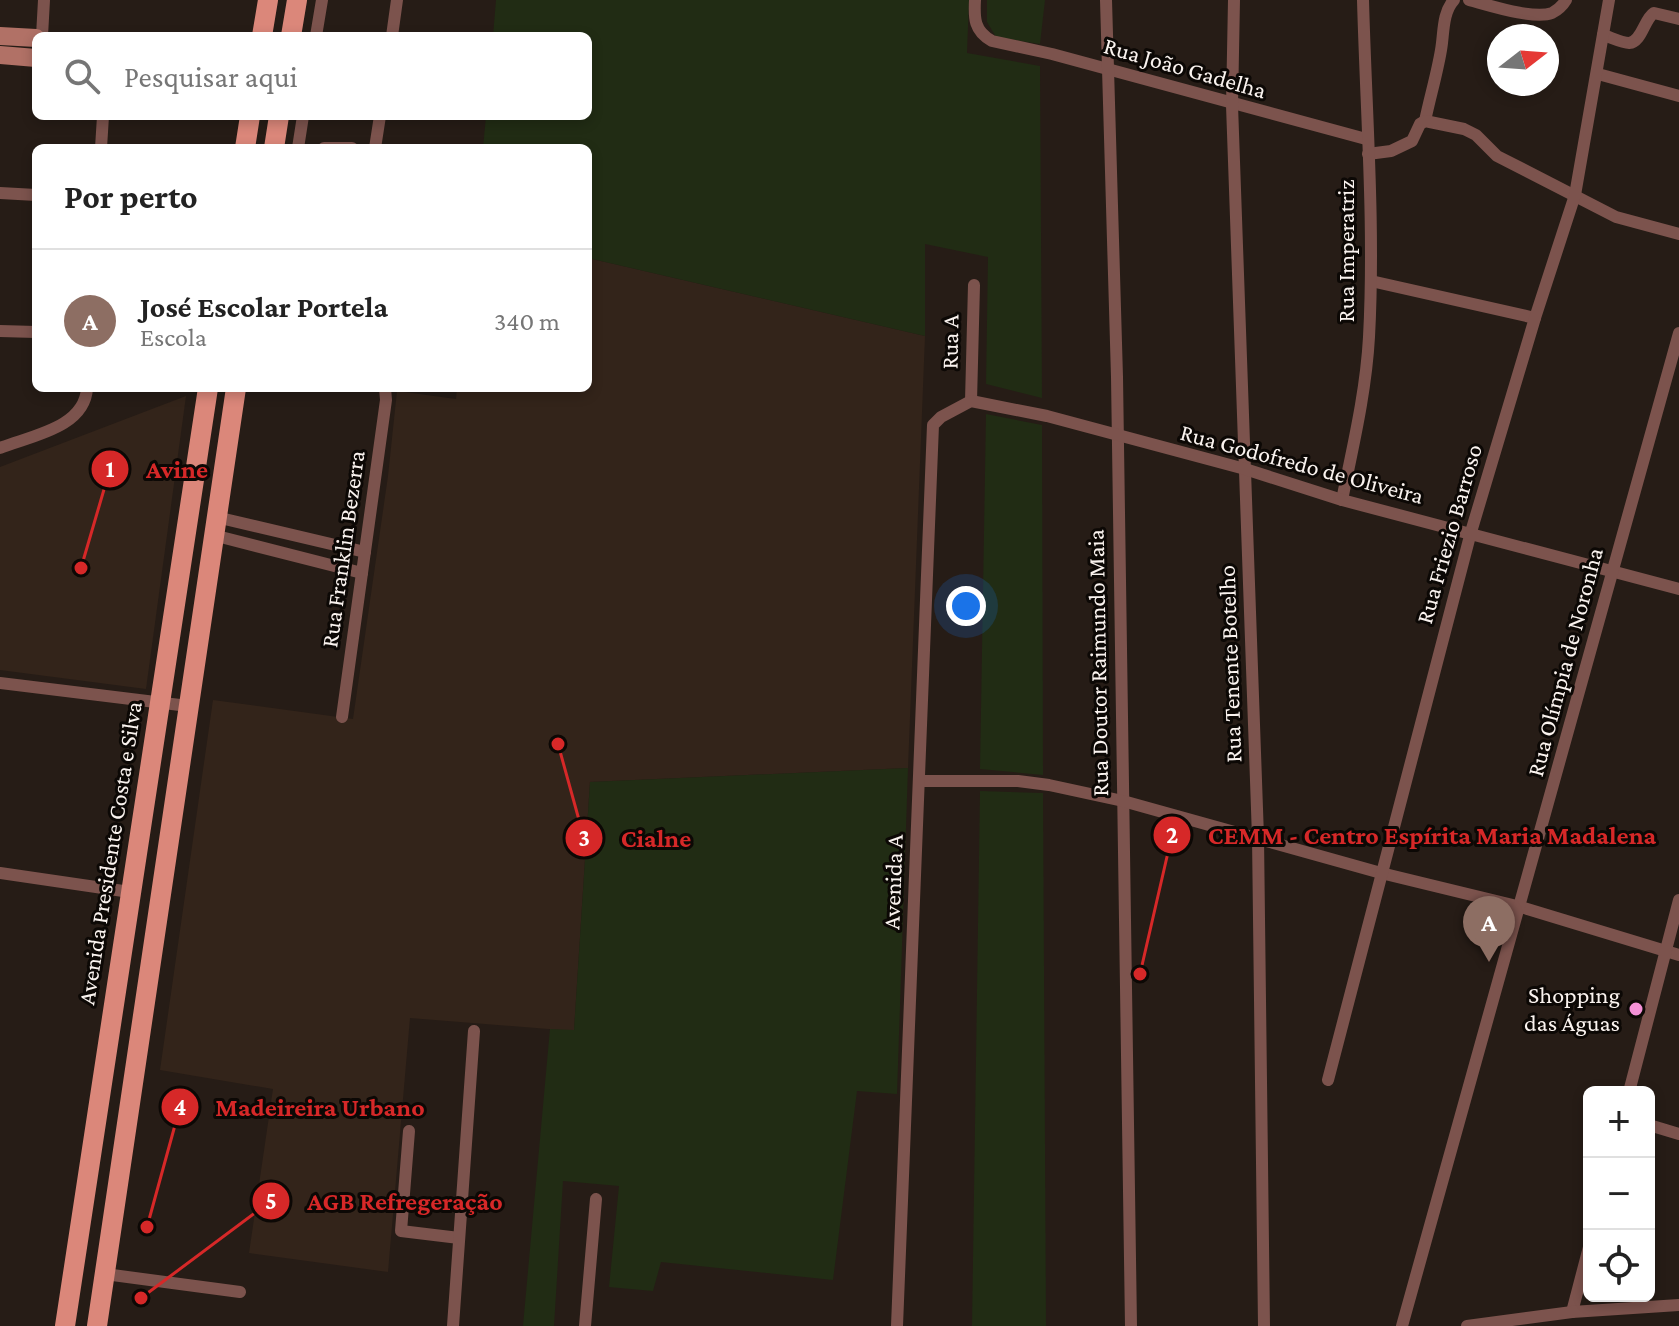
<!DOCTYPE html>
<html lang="pt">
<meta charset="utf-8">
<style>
:root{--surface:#fff;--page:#f6f6f6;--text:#222;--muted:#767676;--line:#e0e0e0;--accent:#7c3aed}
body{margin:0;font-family:"Crimson Pro",serif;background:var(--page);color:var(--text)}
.controls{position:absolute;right:24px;bottom:24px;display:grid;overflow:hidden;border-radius:12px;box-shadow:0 4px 12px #0003}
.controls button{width:72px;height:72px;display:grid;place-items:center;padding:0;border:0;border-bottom:2px solid var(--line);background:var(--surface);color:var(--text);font:40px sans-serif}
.compass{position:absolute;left:1487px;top:24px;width:72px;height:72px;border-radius:50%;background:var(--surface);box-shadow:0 4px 12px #0003;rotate:73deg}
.you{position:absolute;left:966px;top:606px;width:28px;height:28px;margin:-20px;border:6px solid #fff;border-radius:50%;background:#1a73e8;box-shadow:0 0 0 12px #1a73e833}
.badge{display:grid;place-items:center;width:52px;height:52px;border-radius:50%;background:var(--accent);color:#fff;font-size:26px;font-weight:700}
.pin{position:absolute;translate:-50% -66px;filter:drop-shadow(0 2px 4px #0008)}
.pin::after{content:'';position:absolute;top:42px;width:28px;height:24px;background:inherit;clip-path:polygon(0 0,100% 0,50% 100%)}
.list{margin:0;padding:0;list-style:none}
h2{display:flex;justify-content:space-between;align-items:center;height:104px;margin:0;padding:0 32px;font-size:34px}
h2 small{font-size:26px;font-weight:400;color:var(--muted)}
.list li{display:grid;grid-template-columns:52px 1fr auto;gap:24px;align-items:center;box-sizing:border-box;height:144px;padding:0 32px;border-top:2px solid var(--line)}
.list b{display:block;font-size:30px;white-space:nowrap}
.list p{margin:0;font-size:26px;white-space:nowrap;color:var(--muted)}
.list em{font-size:26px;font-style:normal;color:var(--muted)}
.icon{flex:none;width:44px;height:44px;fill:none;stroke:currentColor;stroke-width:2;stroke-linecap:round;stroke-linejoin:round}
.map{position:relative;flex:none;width:1679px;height:1326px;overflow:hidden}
.search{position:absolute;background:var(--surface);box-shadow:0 4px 12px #0003;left:32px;top:32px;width:560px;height:88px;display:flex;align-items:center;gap:20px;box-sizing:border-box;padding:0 28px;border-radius:12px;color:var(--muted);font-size:30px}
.panel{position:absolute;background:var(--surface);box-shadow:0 4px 12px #0003;left:32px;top:144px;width:560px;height:248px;border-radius:12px}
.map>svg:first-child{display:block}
.built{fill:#33241a}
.green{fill:#212c14}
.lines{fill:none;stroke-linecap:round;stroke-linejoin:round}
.street{stroke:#7c534d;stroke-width:12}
.secondary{stroke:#b17166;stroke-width:18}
.primary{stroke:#db877a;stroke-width:20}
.poi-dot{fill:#f391d6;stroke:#0c0805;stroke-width:3}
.labels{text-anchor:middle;stroke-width:6;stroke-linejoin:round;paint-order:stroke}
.street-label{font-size:24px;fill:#faf3ef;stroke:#0c0805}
.poi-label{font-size:24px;fill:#faf3ef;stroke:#0c0805;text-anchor:end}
.leader{fill:none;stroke:#d62828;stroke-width:3}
.callout-dot{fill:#d62828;stroke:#0c0805;stroke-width:3}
.mark-label{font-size:24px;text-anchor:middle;font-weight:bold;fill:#fff}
.callout-label{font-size:26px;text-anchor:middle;font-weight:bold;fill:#d62828;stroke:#0c0805;stroke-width:6;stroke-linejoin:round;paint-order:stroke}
</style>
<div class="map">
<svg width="1679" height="1326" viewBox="0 0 1679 1326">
<rect width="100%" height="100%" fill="#261c16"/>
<g class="built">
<polygon points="588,258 925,336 908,768 590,782 574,1031 410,1018 388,1272 249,1253 273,1089 160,1070 213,700 353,719 388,476 397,391 456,399 457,388 588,388"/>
<polygon points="186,396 146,689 0,670 0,467"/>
</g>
<g class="green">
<polygon points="496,0 969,0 967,53 1040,66 1042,398 986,384 988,257 925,244 925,336 588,258 588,148 483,148 486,116 588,116 588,36 493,36"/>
<polygon points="987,0 1045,0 1040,44 996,37 987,22"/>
<polygon points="986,414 1042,425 1043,775 980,769"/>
<polygon points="908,768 897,1094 857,1091 833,1280 661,1262 653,1291 609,1287 619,1186 563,1181 554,1326 523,1326 550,1029 574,1030 590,782"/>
<polygon points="980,791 1043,793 1046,1326 972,1326"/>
</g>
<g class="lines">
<g class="street">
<path d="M975,0C974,18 974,31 992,41L1052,54L1366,139"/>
<polyline points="1106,0 1117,377 1131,1326"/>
<polyline points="1234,0 1232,105 1258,837 1264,1326"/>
<path d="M1469,0C1488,5 1534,20 1552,13C1558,10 1563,5 1566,0"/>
<path d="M1603,35C1610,37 1622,43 1629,43C1642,42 1644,19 1654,13L1679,19"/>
<polyline points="42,36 44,0"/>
<polyline points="316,36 322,0"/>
<polyline points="392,36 397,0"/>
<polyline points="1598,74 1679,96"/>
<path d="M1425,121C1430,97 1437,74 1441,50C1444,34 1442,13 1454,0"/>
<polyline points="101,148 103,116"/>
<polyline points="298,148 303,116"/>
<polyline points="324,148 352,148"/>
<polyline points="375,148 380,116"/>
<polyline points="1368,154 1391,151 1412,141 1420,124 1425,121 1464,129 1476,135 1497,156 1616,217 1679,234"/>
<polyline points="0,193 36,195"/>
<polyline points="1371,281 1535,318"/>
<polyline points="0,331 36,332"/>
<polyline points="971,401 974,285"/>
<path d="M0,448C30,436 85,428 87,388"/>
<path d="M1342,500C1353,446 1366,392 1369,337C1375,225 1366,112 1363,0"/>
<polyline points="216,517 365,552"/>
<polyline points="213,535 362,573"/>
<polyline points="0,683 188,706"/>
<polyline points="342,717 386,400 385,388"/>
<polyline points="919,781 1018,781 1049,785 1123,801 1381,873 1521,907 1679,955"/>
<polyline points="0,873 130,892"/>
<polyline points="1328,1080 1471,532 1535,318 1575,195 1609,0"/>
<polyline points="1629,1092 1679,900"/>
<polyline points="1649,1125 1679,1134"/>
<polyline points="409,1131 401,1231 459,1238"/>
<polyline points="105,1274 240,1292"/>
<polyline points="1572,1312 1589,1247"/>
<polyline points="453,1326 474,1031"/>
<polyline points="585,1326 596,1199"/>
<polyline points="897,1326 933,425 941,417 971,401 1047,416 1245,469 1342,500 1679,589"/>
<polyline points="1402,1326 1679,333"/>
<polyline points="1467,1326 1572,1312 1679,1305"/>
</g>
<g class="secondary">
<polyline points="0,36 36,38"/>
<polyline points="0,55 36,58"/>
</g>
<g class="primary">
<polyline points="262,36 268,0"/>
<polyline points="291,36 297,0"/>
<polyline points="245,148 250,116"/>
<polyline points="274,148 279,116"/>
<polyline points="65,1326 208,388"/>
<polyline points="97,1326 236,388"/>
</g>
</g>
<circle class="poi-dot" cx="1636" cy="1009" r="8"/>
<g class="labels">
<g class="street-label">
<text transform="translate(1185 68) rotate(16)" y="8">Rua João Gadelha</text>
<text transform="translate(1346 251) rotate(-90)" y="8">Rua Imperatriz</text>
<text transform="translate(950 342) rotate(-89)" y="8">Rua A</text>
<text transform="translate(1302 464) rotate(15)" y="8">Rua Godofredo de Oliveira</text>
<text transform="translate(1449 534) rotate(-74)" y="8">Rua Friezio Barroso</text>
<text transform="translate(343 549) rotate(-82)" y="8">Rua Franklin Bezerra</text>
<text transform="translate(1565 662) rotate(-75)" y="8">Rua Olímpia de Noronha</text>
<text transform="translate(1098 663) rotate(-91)" y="8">Rua Doutor Raimundo Maia</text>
<text transform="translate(1230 664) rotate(-92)" y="8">Rua Tenente Botelho</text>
<text transform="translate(110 853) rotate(-81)" y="8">Avenida Presidente Costa e Silva</text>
<text transform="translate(893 882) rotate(-88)" y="8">Avenida A</text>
</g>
<g class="poi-label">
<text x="1620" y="1003">Shopping<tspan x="1620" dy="28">das Águas</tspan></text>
</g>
</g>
<path class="leader" d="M81 568L110 469M1140 974L1172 835M558 744L584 838M147 1227L180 1107M141 1298L271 1201"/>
<g class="callout-dot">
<circle cx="81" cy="568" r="8"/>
<circle cx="1140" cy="974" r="8"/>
<circle cx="558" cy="744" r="8"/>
<circle cx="147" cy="1227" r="8"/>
<circle cx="141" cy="1298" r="8"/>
<circle cx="110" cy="469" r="20"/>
<circle cx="1172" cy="835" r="20"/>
<circle cx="584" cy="838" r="20"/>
<circle cx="180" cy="1107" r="20"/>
<circle cx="271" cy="1201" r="20"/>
</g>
<g class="mark-label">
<text x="110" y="477">1</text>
<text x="1172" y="843">2</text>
<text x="584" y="846">3</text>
<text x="180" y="1115">4</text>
<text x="271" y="1209">5</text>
</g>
<g class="callout-label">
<text x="177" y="478">Avine</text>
<text x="1432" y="844">CEMM - Centro Espírita Maria Madalena</text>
<text x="656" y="847">Cialne</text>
<text x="320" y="1116">Madeireira Urbano</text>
<text x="405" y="1210">AGB Refregeração</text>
</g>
</svg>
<div class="controls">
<button>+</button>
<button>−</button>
<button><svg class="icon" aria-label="locate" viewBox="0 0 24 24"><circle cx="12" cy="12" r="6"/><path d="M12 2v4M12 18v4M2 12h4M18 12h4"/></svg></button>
</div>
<svg class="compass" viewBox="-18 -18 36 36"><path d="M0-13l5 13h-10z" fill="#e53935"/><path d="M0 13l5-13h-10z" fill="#767676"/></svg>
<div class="you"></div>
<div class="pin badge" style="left:1489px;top:962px;background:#8d6e63">A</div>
<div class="search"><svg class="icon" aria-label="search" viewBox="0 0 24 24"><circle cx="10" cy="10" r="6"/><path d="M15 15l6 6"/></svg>Pesquisar aqui</div>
<section class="panel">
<h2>Por perto<small></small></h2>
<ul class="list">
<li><span class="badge" style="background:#8d6e63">A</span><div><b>José Escolar Portela</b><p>Escola</p></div><em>340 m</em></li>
</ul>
</section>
</div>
